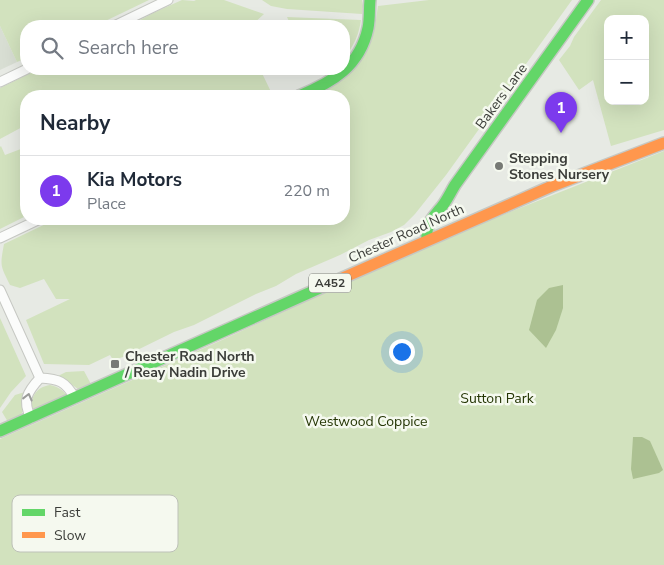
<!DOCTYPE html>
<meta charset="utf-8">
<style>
:root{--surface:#fff;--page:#f6f6f7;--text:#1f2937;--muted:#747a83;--line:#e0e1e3;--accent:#7c3aed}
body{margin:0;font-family:"Nunito Sans",sans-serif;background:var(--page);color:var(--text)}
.controls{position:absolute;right:15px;top:15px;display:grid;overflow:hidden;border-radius:10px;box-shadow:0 5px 20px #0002}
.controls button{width:45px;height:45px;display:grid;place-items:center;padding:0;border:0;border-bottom:1px solid var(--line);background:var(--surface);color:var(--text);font:25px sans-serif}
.you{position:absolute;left:401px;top:351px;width:18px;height:18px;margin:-12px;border:4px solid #fff;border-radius:50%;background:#1a73e8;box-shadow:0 0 0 8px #1a73e833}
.badge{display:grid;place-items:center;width:32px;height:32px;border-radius:50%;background:var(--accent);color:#fff;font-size:16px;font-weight:700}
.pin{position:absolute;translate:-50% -41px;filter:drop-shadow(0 1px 2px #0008)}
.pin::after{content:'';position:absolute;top:26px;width:18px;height:15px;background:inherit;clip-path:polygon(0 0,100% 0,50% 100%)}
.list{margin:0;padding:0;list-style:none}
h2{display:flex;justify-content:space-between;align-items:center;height:65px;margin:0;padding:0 20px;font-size:21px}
h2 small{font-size:16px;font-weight:400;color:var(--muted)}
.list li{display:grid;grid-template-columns:32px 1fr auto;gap:15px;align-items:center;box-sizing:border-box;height:70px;padding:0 20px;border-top:1px solid var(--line)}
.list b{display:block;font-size:19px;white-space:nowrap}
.list p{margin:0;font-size:16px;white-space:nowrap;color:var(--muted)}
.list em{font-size:16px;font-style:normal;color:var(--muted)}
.icon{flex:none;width:28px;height:28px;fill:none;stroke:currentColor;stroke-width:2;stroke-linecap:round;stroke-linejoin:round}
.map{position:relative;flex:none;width:664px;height:565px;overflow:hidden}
.search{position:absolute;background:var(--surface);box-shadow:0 5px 20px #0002;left:20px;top:20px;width:330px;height:55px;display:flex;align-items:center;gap:12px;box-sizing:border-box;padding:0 18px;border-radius:20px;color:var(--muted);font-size:19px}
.panel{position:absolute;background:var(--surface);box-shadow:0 5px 20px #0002;left:20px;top:90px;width:330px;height:135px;border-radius:20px}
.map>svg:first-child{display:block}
.built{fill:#d8ded3}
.green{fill:#d2e2be;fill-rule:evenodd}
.water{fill:#acc192}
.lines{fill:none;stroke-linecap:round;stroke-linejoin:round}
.street-casing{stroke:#c6c8c3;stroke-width:11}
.fast-casing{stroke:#c6c8c3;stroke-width:14}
.slow-casing{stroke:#c6c8c3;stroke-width:14}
.street{stroke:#fbfcfb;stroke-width:9}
.fast{stroke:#63d668;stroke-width:11}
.slow{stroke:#ff974d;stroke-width:11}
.oneway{stroke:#9b9c9a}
.poi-dot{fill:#777a75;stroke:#f5f9ef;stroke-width:2}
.labels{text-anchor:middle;stroke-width:5;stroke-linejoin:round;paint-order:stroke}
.shield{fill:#f5f9ef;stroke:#737570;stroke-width:1}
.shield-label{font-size:12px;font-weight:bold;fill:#3b3d39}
.street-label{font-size:14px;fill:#3b3d39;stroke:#f5f9ef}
.poi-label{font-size:14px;font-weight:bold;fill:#3b3d39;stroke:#f5f9ef;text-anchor:start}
.park-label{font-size:14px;fill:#253605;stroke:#f5f9ef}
.key{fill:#f5f9ef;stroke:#bdc1b8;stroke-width:1}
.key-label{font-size:14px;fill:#3b3d39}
</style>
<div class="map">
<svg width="664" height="565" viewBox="0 0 664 565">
<rect width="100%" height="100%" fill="#e7eae4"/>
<polygon class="built" points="0,26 17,62 0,70"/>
<g class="green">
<polygon points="0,0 149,0 95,26 26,26 26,58 17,62 0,26"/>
<polygon points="182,0 194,1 196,0 224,0 264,14 251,26 129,26 153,13"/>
<polygon points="262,0 362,0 363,6 362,14 287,9 271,6"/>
<path d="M429,0H572L446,175L415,214L404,225L391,232L369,240L340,255L296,274L276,286L256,294L194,325L174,332L123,357L113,360L110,355L89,365L44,364L26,320L70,299H56L44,279L20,288L10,285C0,265 0,266 4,244L56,219H344V96H315C336,87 348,76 361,57C364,53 368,49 370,44C375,32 376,19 378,6Z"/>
<path d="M601,0H664V130L611,146L593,80L579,90L559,60L570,46L574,37ZM608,19H645V101H608Z"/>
<path d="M287,17L361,20C359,34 354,47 344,57V26H291Z"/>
<polygon points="39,69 260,69 273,96 26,96 26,125 0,139 0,88"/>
<polygon points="1,146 5,155 26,147 26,216 0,229 0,147"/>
<polygon points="664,151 664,565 0,565 0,439 222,340 432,243"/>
<polygon points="0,318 26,376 11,392 0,408"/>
<polygon points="84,371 91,384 78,389 61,377 58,376 66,372"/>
<path d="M50,385C58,387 62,389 67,396L33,411C29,398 36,387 50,385Z"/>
<polygon points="25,392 22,406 23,411 20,416 8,422 2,412 15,395"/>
</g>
<g class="water">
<polygon points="563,285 563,308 556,330 546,348 529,330 537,300 549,288"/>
<polygon points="633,437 642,437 650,441 663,470 659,473 633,479 631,469"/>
</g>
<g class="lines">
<g class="street-casing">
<g id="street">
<polyline points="114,26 168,0"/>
<polyline points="0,82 27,69"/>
<polyline points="0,238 40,219"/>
<polyline points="0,290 40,378"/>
<path d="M31,418C22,401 27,392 40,378C59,379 65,381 75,398"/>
</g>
</g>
<g class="fast-casing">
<g id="fast">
<path d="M299,96C333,82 360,66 368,28C370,18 369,9 370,0"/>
<path d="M427,240C426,224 430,221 439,210C446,203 450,193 455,185L588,0"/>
<polyline points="0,431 329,284"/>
</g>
</g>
<g class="slow-casing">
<polyline id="slow" points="329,284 552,186 664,143"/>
</g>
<use href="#street" class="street"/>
<use href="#fast" class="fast"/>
<use href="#slow" class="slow"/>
</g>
<defs><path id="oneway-chevron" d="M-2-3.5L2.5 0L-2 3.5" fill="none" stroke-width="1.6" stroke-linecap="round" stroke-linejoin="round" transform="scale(1.25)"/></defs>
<use class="oneway" href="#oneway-chevron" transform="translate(28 397) rotate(-76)"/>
<g class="poi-dot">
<circle cx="499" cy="166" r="5"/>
<rect x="110" y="359" width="10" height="10" rx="2.5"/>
</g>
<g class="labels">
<rect class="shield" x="309" y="273.5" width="42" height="19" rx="4"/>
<g class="shield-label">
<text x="330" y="287">A452</text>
</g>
<g class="street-label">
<text transform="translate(501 96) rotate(-54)" y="5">Bakers Lane</text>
<text transform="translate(406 233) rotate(-24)" y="5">Chester Road North</text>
</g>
<g class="poi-label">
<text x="509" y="163">Stepping<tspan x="509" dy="16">Stones Nursery</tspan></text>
<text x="125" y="361">Chester Road North<tspan x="125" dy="16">/ Reay Nadin Drive</tspan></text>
</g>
<g class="park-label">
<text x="497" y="403">Sutton Park</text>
<text x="366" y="426">Westwood Coppice</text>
</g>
</g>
<rect x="12" y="495" width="166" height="57" rx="8" class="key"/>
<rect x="22" y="509" width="23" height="7" fill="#63d668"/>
<rect x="22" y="532" width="23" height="6" fill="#ff974d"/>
<g class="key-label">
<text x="54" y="517">Fast</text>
<text x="54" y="540">Slow</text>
</g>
</svg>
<div class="controls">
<button>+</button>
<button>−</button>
</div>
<div class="you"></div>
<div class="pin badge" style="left:561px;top:133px">1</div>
<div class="search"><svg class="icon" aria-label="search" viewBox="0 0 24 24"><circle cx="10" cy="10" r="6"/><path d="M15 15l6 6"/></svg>Search here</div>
<section class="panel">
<h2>Nearby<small></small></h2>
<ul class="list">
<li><span class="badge">1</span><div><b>Kia Motors</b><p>Place</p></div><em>220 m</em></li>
</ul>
</section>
</div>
